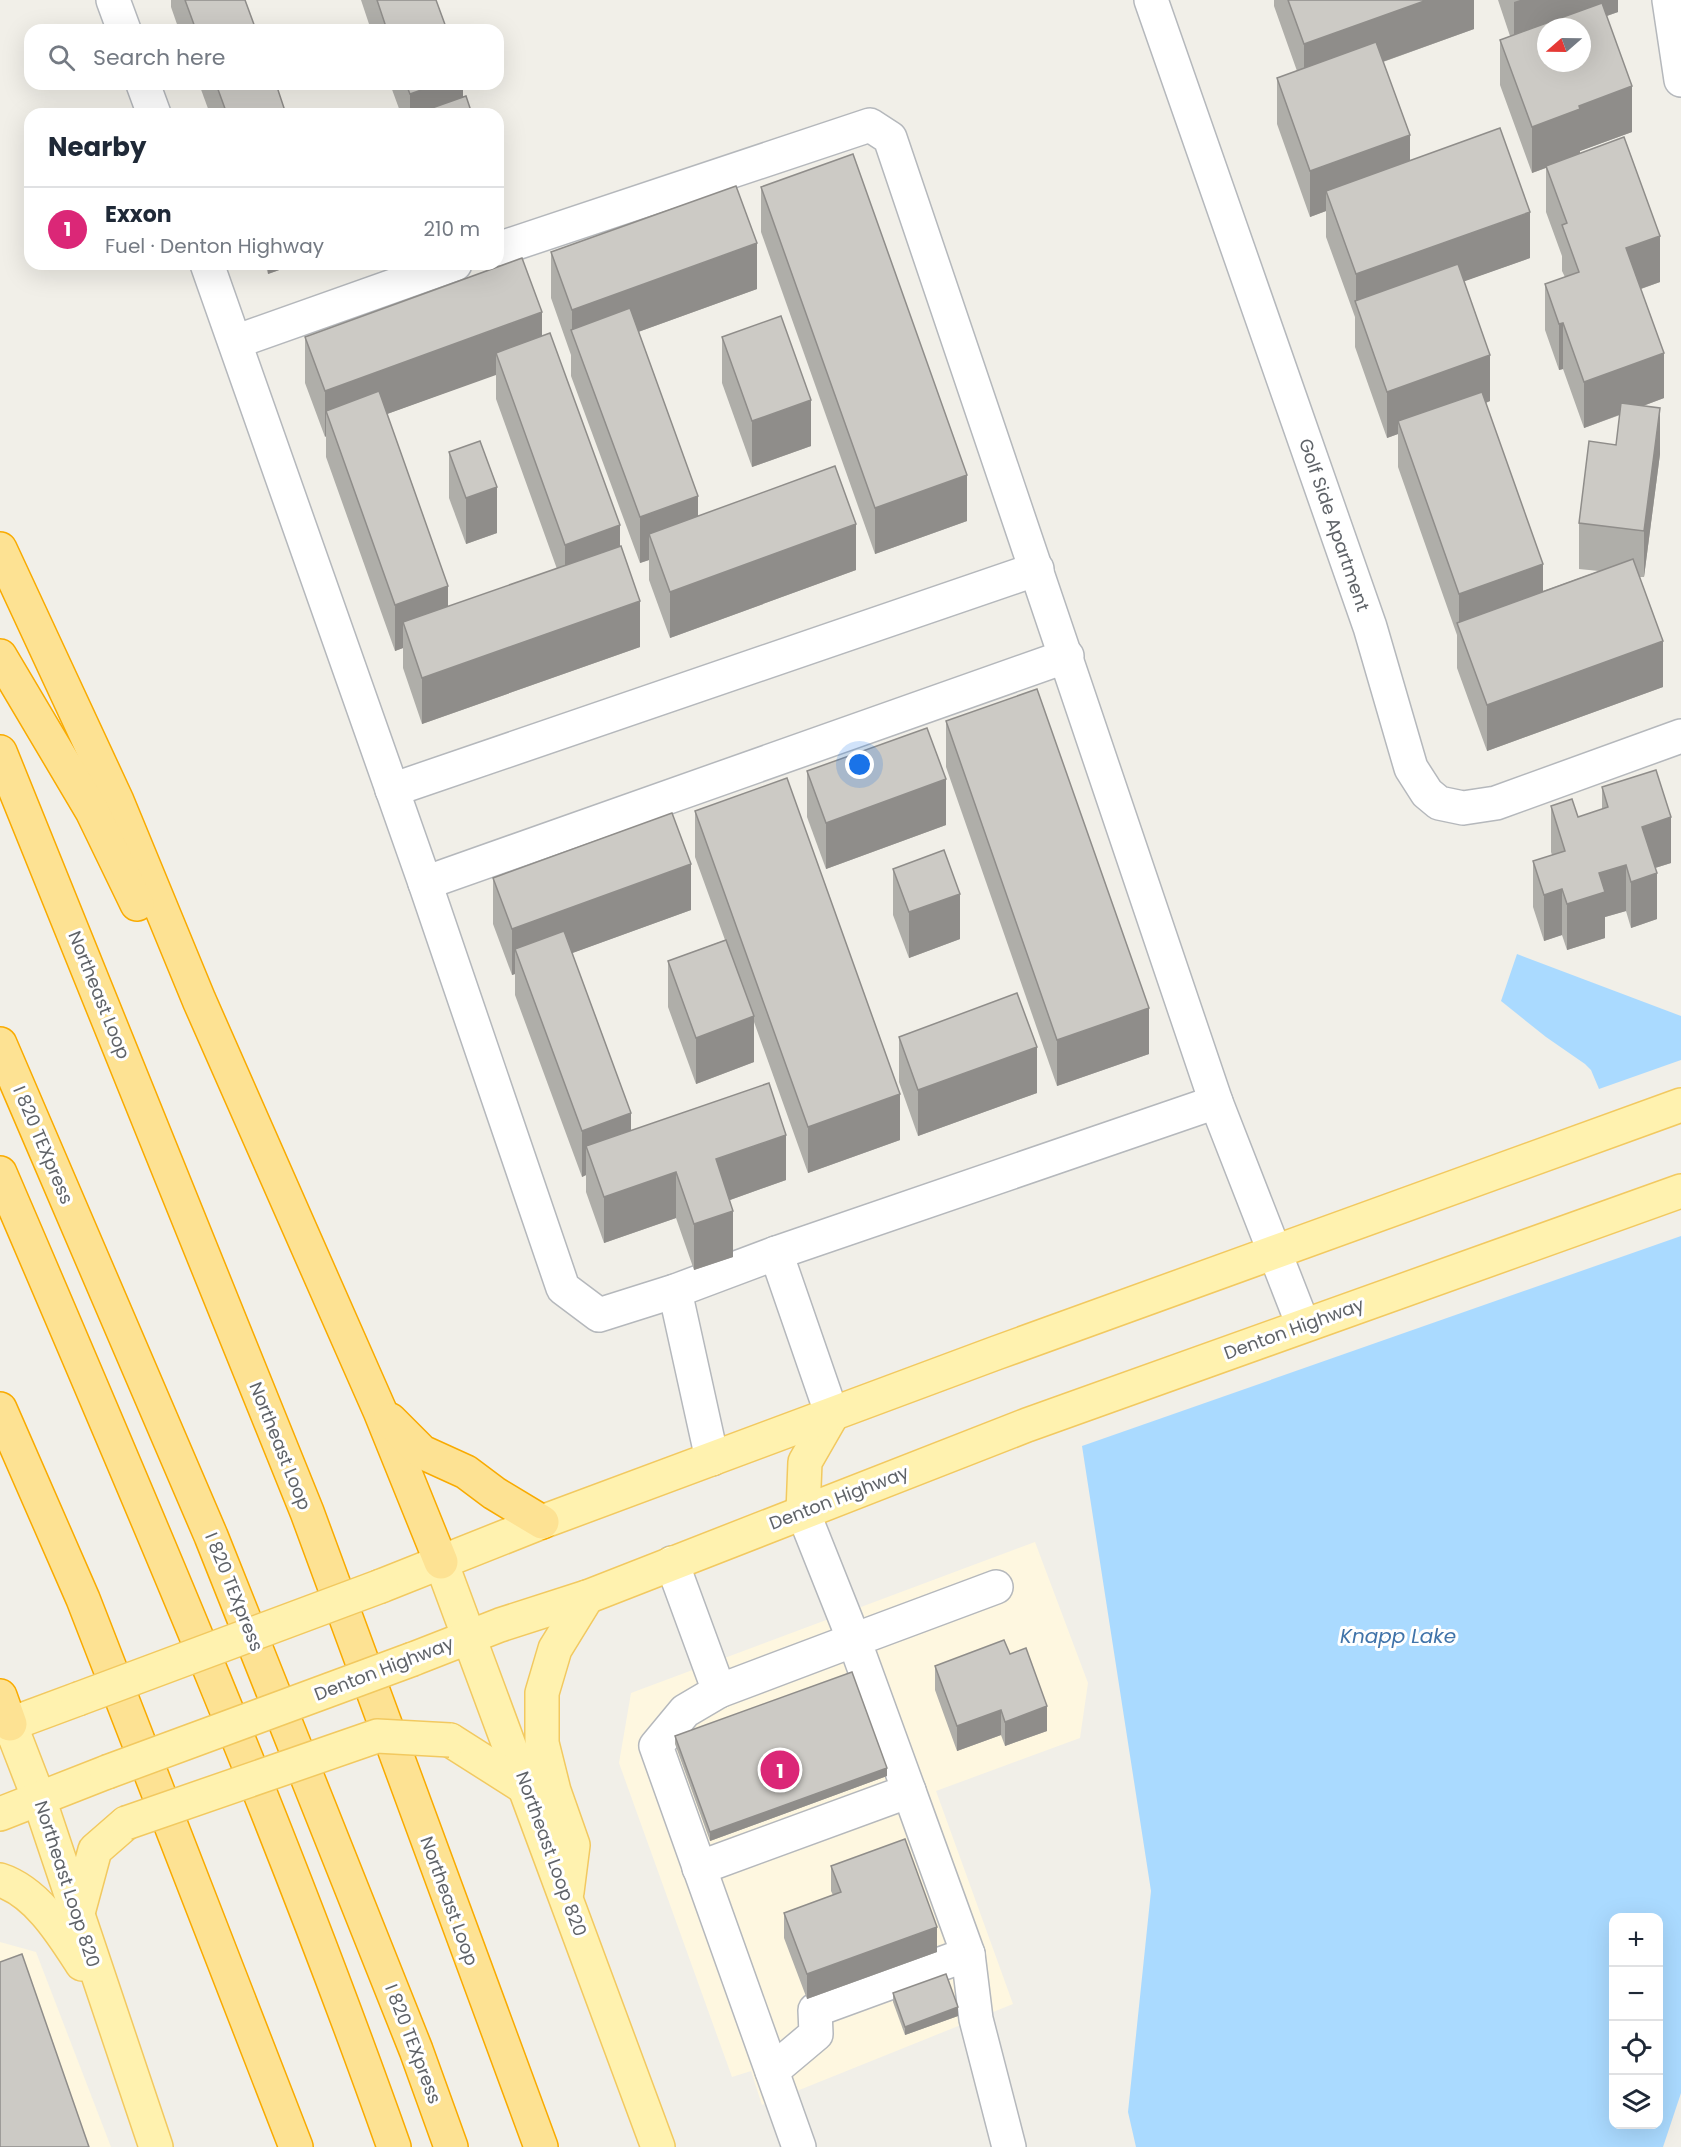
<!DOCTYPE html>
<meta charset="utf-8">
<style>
:root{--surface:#fff;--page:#f6f6f7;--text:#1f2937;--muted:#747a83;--line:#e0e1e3;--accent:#db2777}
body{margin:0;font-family:Poppins,sans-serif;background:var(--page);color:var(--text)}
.controls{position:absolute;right:18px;bottom:18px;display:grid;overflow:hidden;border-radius:12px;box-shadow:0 6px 24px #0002}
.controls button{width:54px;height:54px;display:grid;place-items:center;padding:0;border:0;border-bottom:2px solid var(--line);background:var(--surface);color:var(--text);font:30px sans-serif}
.compass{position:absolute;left:1537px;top:18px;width:54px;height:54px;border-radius:50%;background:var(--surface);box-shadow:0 6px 24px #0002;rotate:250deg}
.you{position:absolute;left:860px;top:765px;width:21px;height:21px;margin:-15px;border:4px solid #fff;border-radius:50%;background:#1a73e8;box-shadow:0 0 0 9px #1a73e833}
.badge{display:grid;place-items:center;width:39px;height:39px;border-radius:50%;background:var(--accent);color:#fff;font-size:20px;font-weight:700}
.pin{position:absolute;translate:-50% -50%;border:3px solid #fff;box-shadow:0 2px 6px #0006}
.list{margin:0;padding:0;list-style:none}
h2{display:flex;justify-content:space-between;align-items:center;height:78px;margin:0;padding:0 24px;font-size:26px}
h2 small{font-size:20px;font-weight:400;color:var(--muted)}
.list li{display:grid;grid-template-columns:39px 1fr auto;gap:18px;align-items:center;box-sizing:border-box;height:84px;padding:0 24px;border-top:2px solid var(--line)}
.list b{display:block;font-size:22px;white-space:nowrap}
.list p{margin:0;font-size:20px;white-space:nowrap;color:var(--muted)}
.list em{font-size:20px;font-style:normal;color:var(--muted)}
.icon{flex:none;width:33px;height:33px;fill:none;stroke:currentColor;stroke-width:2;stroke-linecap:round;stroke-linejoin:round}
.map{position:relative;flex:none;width:1681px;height:2147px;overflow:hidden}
.search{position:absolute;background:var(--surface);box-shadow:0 6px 24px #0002;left:24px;top:24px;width:480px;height:66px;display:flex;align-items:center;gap:15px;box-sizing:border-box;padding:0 21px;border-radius:18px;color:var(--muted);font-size:22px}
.panel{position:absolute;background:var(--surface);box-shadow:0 6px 24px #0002;left:24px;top:108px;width:480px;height:162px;border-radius:18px}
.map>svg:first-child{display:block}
.commercial{fill:#fef7e0}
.water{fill:#aadaff;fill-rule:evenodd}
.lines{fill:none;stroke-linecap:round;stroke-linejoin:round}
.minor-casing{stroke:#b5b8bc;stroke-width:36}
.major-casing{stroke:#f2c960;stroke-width:36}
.highway-casing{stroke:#f9ab00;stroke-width:36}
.minor{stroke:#fff;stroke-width:33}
.major{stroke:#fff2af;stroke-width:33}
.highway{stroke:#fde293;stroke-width:33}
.major-bridge-casing{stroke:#f2c960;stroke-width:36;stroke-linecap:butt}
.major-bridge{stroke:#fff2af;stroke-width:33}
.wall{fill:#afaea9;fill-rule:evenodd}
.shaded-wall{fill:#8f8d8a}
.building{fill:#cccac5;stroke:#8f8d8a;stroke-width:1.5;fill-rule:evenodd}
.labels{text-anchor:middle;stroke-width:6;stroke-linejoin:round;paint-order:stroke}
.street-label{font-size:18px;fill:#5f6368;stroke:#fff}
.water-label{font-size:20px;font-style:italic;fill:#4174aa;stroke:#fff}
</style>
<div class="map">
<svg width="1681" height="2147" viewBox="0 0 1681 2147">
<rect width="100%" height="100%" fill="#f1efe8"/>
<g class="commercial">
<polygon points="1035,1542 1088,1683 1080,1738 936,1791 1013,2004 762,2105 751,2071 732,2077 619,1763 631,1693"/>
<polygon points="0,1942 36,1952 111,2147 0,2147"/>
</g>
<g class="water">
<polygon points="1517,954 1681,1016 1681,1060 1599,1089 1591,1070 1585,1064 1546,1037 1501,1001"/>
<path d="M1681,1236V2093L1663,2147H1136L1128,2112L1151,1891L1082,1446ZM1614,1918H1658V2124H1614Z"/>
</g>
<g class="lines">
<g class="minor-casing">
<g id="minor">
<polyline points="113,0 124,30"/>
<polyline points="1151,0 1370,627 1411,768 1427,793 1439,803 1463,808 1496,803 1681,736"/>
<polyline points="1669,0 1681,80"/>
<polyline points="143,84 154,114"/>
<polyline points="498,249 870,125 890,138 1216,1102 1303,1325"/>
<polyline points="207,264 425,883 563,1288 599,1315 675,1291 776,1253 1216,1102"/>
<polyline points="235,342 455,264"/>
<polyline points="392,790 1037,569"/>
<polyline points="425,883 1067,656"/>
<polyline points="776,1253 832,1415"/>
<polyline points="675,1291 712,1459"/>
<polyline points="672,1563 719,1691 685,1711 656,1746 799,2147"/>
<polyline points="719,1691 854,1640 803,1512"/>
<polyline points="909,1791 854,1640 996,1587"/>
<polyline points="699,1868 909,1791 968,1954 815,2010 816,2034 772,2071"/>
<polyline points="968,1954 976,2019 1009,2147"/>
</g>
</g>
<g class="major-casing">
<g id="major">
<polyline points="803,1512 805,1462 832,1415"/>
<polyline points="441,1562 658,2147"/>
<polyline points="381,1586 542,1522 996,1353 1681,1105"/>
<polyline points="413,1659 500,1625 587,1597 1027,1425 1681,1191"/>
<polyline points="10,1724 39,1799 156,2147"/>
<polyline points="0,1728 78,1699"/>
<polyline points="450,1740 527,1789"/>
<polyline points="0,1814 107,1772"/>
<path d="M0,1880C37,1892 62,1933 82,1964"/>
<polyline points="567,1892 573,1845 554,1791 542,1743 542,1693 555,1649 587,1597"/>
<polyline points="78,1913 95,1850 126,1823"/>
</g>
</g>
<g class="highway-casing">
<g id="highway">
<polyline points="0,549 117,801 199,1000 380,1411 441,1562"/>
<polyline points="0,656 92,811 137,904"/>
<polyline points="0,752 307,1512 541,2147"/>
<polyline points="0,1044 211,1536 416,2050 451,2147"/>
<path d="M0,1173C138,1495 277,1817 394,2147"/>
<polyline points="0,1409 83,1599 296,2147"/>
<polyline points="390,1420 422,1452 466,1472 494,1493 542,1522"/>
<polyline points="0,1696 10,1724"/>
</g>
</g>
<use href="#minor" class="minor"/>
<use href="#major" class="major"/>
<use href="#highway" class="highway"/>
<g class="major-bridge-casing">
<g id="major-bridge">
<polyline points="78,1699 381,1586"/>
<polyline points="107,1772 413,1659"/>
<polyline points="126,1823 377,1736 450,1740"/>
</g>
</g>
<use href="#major-bridge" class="major-bridge"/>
</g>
<g class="wall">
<polygon points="171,0 245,0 256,30 179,30 171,7"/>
<polygon points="361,0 436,0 447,30 371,30"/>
<polygon points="1274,0 1474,0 1474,29 1383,62 1410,161 1530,258 1464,281 1490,401 1486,403 1543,591 1599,571 1579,569 1579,523 1616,445 1620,415 1584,428 1563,369 1559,370 1545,330 1545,284 1565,277 1562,271 1562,256 1546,212 1546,168 1532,173 1500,85 1500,40 1510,36 1498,0 1618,0 1618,12 1607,16 1632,132 1580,151 1580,153 1660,282 1641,289 1664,398 1643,406 1660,454 1644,577 1640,577 1663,687 1487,751 1457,668 1457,635 1398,467 1398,434 1387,438 1355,347 1355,317 1326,237 1326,211 1310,217 1277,124 1277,78 1297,71 1274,6"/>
<polygon points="199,84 276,84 286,114 210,114"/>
<polygon points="390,84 463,84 463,97 472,114 401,114"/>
<polygon points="761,187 967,521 875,554 761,232"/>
<polygon points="551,252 757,289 638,332 698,516 856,570 670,638 649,580 649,560 640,563 571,376 571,355 551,298"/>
<polygon points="265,264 296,264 268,274"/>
<path d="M542,336L620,547L640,647L422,724L403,668V648L395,651L326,457V436L325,437L305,383V337ZM496,374V399L557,569L448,607L387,414Z"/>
<polygon points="722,337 811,446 752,467 722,383"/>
<polygon points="449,452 497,533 466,544 449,498"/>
<polygon points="946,721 1149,1054 1057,1086 946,767"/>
<polygon points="807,771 946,825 826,869 807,817"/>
<polygon points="1602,787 1671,863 1655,868 1657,919 1631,928 1626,911 1605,917 1605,938 1567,950 1562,935 1544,941 1533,907 1533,861 1552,855 1551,852 1551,806 1578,817 1602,809"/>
<polygon points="695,811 900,1140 808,1173 754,1022 754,1062 696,1084 668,1007 668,961 725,940 695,857"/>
<polygon points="893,869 960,939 909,958 893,915"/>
<polygon points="493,878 691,910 572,953 631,1131 786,1180 730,1200 733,1257 694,1270 676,1218 604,1243 586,1192 586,1175 582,1177 515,995 515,974 512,975 493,924"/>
<polygon points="899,1037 1037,1093 918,1136 899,1082"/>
<polygon points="1010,1654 1047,1731 1005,1746 1001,1735 957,1751 935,1690 935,1666"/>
<polygon points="675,1736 887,1776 710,1841 675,1744"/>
<polygon points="831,1866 937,1952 807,1999 784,1938 784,1913 833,1895 831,1891"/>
<polygon points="893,1993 958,2016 905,2035 893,2002"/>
</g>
<g class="shaded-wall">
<polygon points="1427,0 1474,0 1474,29 1304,90 1304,44"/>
<polygon points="1520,0 1618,0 1618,12 1514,48 1514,2"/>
<polygon points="438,84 463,84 463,114 410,114 410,94"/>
<polygon points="1632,86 1632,132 1580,151 1580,155 1532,173 1532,127 1579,106"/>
<polygon points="1410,135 1410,181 1326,191 1326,211 1310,217 1310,171"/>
<polygon points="1530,212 1530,258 1361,318 1356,304 1356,274"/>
<polygon points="1660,236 1660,282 1626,294 1626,248"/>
<polygon points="757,243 757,289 580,353 572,330 572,310"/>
<polygon points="268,264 296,264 268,274"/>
<polygon points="542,312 542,358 496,353 496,375 334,433 326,411 326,436 325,437 325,391"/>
<polygon points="1563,323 1563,369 1559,370 1559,324"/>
<polygon points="1664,353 1664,398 1584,428 1584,382"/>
<polygon points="1490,355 1490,401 1402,433 1398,421 1398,434 1387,438 1387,392"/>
<polygon points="811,400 811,446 752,467 752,421"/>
<polygon points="1660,408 1660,454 1644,577 1644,531"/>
<polygon points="967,475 967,521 875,554 875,508"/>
<polygon points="497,487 497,533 466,544 466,498"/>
<polygon points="698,496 698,542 649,534 649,560 640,563 640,517"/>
<polygon points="856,524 856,570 670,638 670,592"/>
<polygon points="620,525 620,571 565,591 565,545"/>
<polygon points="1543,564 1543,610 1459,627 1459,594"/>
<polygon points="448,586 448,632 403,622 403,648 395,651 395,605"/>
<polygon points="640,601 640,647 422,724 422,678"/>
<polygon points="1663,641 1663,687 1487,751 1487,705"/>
<polygon points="946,779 946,825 826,869 826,823"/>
<polygon points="1671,817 1671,863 1642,872 1642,827"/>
<polygon points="691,864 691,910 523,971 515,949 515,974 512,975 512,929"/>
<polygon points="1626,865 1626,911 1605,917 1605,938 1567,950 1567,904 1599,873"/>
<polygon points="1657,873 1657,919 1631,928 1631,882"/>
<polygon points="1562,889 1562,935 1544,941 1544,895"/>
<polygon points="960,894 960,939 909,958 909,912"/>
<polygon points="1149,1008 1149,1054 1057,1086 1057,1040"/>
<polygon points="754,1016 754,1062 696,1084 696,1038"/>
<polygon points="1037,1047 1037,1093 918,1136 918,1090"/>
<polygon points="900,1094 900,1140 808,1173 808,1127"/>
<polygon points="631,1113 631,1159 586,1146 586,1175 582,1177 582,1131"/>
<polygon points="786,1135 786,1180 716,1205 716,1159"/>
<polygon points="676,1172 676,1218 604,1243 604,1197"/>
<polygon points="733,1211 733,1257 694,1270 694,1224"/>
<polygon points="1047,1706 1047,1731 1005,1746 1005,1722"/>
<polygon points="1001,1710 1001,1735 957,1751 957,1726"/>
<polygon points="887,1768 887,1776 710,1841 710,1832"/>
<polygon points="937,1927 937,1952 807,1999 807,1974"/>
<polygon points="958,2007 958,2016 905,2035 905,2027"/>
</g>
<g class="building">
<polygon points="185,0 245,0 256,30 196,30"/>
<polygon points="377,0 436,0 447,30 387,30"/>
<polygon points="1288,0 1427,0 1304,44"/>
<path d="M1602,3L1632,86L1579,106L1580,109L1532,127L1500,40ZM1546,27H1582V63H1546Z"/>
<polygon points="1376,42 1410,135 1310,171 1277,78"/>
<polygon points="216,84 276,84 286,114 227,114"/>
<polygon points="406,84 438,84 410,94"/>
<polygon points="466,96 472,114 415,114"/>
<polygon points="1500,128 1530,212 1356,274 1326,191"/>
<polygon points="1624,137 1660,236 1626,248 1664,353 1584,382 1563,323 1559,324 1545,284 1579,272 1562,225 1567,223 1546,166"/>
<polygon points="853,154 967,475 875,508 761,187"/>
<polygon points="736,186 757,243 572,310 551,252"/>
<polygon points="522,258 542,312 325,391 305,337"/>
<polygon points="1458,264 1490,355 1387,392 1355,301"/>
<polygon points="630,308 698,496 640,517 571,330"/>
<polygon points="781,316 811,400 752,421 722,337"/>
<polygon points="550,333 620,525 565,545 496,353"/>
<polygon points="379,391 448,586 395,605 326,411"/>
<polygon points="1482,392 1543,564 1459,594 1398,421"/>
<polygon points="1621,403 1660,408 1644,531 1579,523 1589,441 1616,445"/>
<polygon points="480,441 497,487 466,498 449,452"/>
<polygon points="835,466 856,524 670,592 649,534"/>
<polygon points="621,546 640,601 422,678 403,622"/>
<polygon points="1633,559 1663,641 1487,705 1457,623"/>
<polygon points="1037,689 1149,1008 1057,1040 946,721"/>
<polygon points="927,728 946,779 826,823 807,771"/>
<polygon points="1656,770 1671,817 1642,827 1657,873 1631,882 1626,865 1599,873 1605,892 1567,904 1562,889 1544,895 1533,861 1565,851 1551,806 1572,799 1578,817 1608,807 1602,787"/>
<polygon points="787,778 900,1094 808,1127 695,811"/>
<polygon points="672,813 691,864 512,929 493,878"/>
<polygon points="944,850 960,894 909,912 893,869"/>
<polygon points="564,931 631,1113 582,1131 515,949"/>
<polygon points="726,940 754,1016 696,1038 668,961"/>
<polygon points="1017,993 1037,1047 918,1090 899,1037"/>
<polygon points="769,1083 786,1135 716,1159 733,1211 694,1224 676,1172 604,1197 586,1146"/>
<polygon points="1004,1640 1010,1654 1026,1648 1047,1706 1005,1722 1001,1710 957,1726 935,1666"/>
<polygon points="852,1672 887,1768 710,1832 675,1736"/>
<polygon points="905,1839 937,1927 807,1974 784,1913 841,1892 831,1866"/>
<polygon points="22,1954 89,2147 0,2147 0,1962"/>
<polygon points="946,1974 958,2007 905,2027 893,1993"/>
</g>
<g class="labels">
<g class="street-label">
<text transform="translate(1334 525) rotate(71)" y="6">Golf Side Apartment</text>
<text transform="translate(99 995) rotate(68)" y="6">Northeast Loop</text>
<text transform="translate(43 1145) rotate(67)" y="6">I 820 TEXpress</text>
<text transform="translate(1294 1329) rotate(-20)" y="6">Denton Highway</text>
<text transform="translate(280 1446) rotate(68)" y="6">Northeast Loop</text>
<text transform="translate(839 1498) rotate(-21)" y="6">Denton Highway</text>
<text transform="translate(234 1592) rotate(68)" y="6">I 820 TEXpress</text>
<text transform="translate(384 1669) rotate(-21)" y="6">Denton Highway</text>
<text transform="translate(551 1854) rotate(70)" y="6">Northeast Loop 820</text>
<text transform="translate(67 1884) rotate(72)" y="6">Northeast Loop 820</text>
<text transform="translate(449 1901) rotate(70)" y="6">Northeast Loop</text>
<text transform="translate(413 2044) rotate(69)" y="6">I 820 TEXpress</text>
</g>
<g class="water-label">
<text x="1398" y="1643">Knapp Lake</text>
</g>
</g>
</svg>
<div class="controls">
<button>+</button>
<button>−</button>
<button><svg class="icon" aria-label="locate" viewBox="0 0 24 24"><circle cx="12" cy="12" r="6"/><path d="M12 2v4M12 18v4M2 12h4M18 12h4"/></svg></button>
<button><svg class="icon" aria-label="layers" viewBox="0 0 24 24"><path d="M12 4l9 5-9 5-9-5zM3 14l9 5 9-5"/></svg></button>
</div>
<svg class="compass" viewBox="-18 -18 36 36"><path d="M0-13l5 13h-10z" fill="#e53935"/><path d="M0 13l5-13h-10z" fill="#747a83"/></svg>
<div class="you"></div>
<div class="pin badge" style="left:780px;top:1770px">1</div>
<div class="search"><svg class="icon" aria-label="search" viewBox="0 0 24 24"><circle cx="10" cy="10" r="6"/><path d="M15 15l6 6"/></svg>Search here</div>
<section class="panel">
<h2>Nearby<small></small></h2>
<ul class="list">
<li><span class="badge">1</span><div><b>Exxon</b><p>Fuel · Denton Highway</p></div><em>210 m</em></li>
</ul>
</section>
</div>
